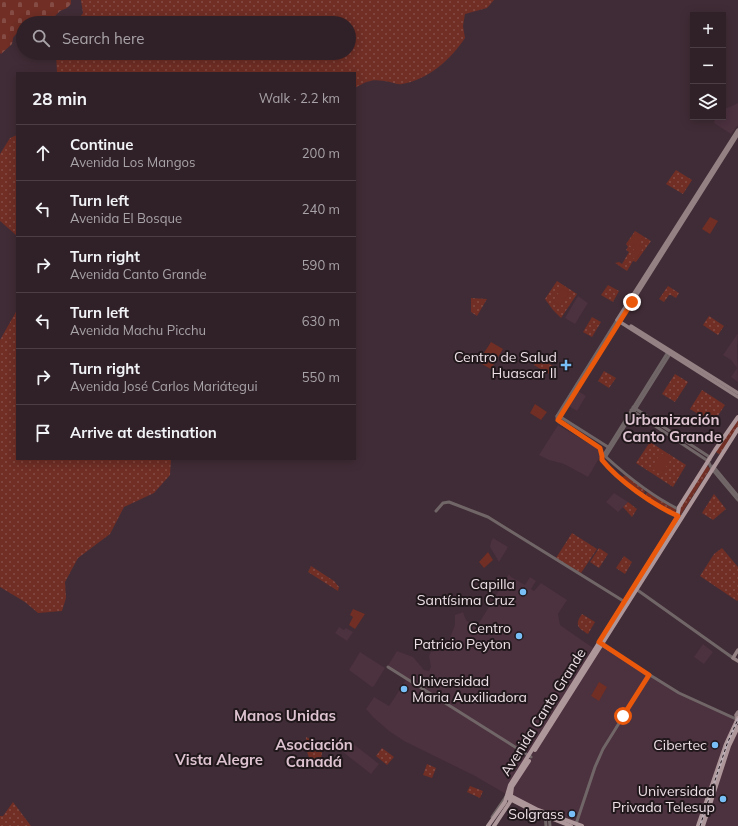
<!DOCTYPE html>
<meta charset="utf-8">
<style>
:root{--surface:#302128;--page:#3c2e34;--text:#f1f3f6;--muted:#a8a3a8;--line:#4b3e45}
body{margin:0;font-family:Mulish,sans-serif;background:var(--page);color:var(--text)}
.controls{position:absolute;right:12px;top:12px;display:grid;overflow:hidden;border-radius:0px;box-shadow:0 2px 10px #0003}
.controls button{width:36px;height:36px;display:grid;place-items:center;padding:0;border:0;border-bottom:1px solid var(--line);background:var(--surface);color:var(--text);font:20px sans-serif}
.stop{position:absolute;width:12px;height:12px;margin:-9px;border:3px solid #ea580c;border-radius:50%;background:#fff}
.stop.end{background:#ea580c;border-color:#fff;box-shadow:0 1px 4px #0008}
.list{margin:0;padding:0;list-style:none}
h2{display:flex;justify-content:space-between;align-items:center;height:52px;margin:0;padding:0 16px;font-size:17px}
h2 small{font-size:13px;font-weight:400;color:var(--muted)}
.list li{display:grid;grid-template-columns:26px 1fr auto;gap:12px;align-items:center;box-sizing:border-box;height:56px;padding:0 16px;border-top:1px solid var(--line)}
.list b{display:block;font-size:15px;white-space:nowrap}
.list p{margin:0;font-size:13px;white-space:nowrap;color:var(--muted)}
.list em{font-size:13px;font-style:normal;color:var(--muted)}
.icon{flex:none;width:22px;height:22px;fill:none;stroke:currentColor;stroke-width:2;stroke-linecap:round;stroke-linejoin:round}
.map{position:relative;flex:none;width:738px;height:826px;overflow:hidden}
.search{position:absolute;background:var(--surface);box-shadow:0 2px 10px #0003;left:16px;top:16px;width:340px;height:44px;display:flex;align-items:center;gap:10px;box-sizing:border-box;padding:0 14px;border-radius:22px;color:var(--muted);font-size:15px}
.panel{position:absolute;background:var(--surface);box-shadow:0 2px 10px #0003;left:16px;top:72px;width:340px;height:388px;border-radius:0px}
.map>svg:first-child{display:block}
.built{fill:#4c313f}
.grass{fill:url(#grass-dots)}
.cemetery{fill:url(#cemetery-stones)}
.pitch{fill:#702e25}
.lines{fill:none;stroke-linecap:round;stroke-linejoin:round}
.tertiary{stroke:#716667;stroke-width:3}
.secondary{stroke:#948184;stroke-width:3.5}
.primary{stroke:#ae979a;stroke-width:4}
.rail-casing{stroke:#baabb2;stroke-width:2.5}
.rail{stroke:#21181c;stroke-width:1;stroke-dasharray:3;stroke-linecap:butt}
.route{stroke:#ea580c;stroke-width:5}
.poi-dot{fill:#78bff7;stroke:#21181c;stroke-width:1.5}
.labels{text-anchor:middle;stroke-width:4;stroke-linejoin:round;paint-order:stroke}
.poi-label{font-size:14px;fill:#ede0e6;stroke:#21181c;text-anchor:end}
.street-label{font-size:14px;fill:#ede0e6;stroke:#21181c}
.neighbourhood-label{font-size:15px;font-weight:bold;fill:#ddc2cf;stroke:#21181c}
</style>
<div class="map">
<svg width="738" height="826" viewBox="0 0 738 826">
<defs>
<pattern id="grass-dots" width="8" height="8" patternUnits="userSpaceOnUse"><rect width="8" height="8" fill="#702e25"/><path d="M2 2h.1M6 6h.1" fill="none" stroke="#854c45" stroke-width="1.8" stroke-linecap="round"/></pattern>
<pattern id="cemetery-stones" width="16" height="16" patternUnits="userSpaceOnUse"><rect width="16" height="16" fill="#702e25"/><path d="M2 7V4a2 2 0 0 1 4 0v3zM10 15v-3a2 2 0 0 1 4 0v3z" fill="#854c45"/></pattern>
</defs>
<rect width="100%" height="100%" fill="#402c36"/>
<g class="built">
<polygon points="738,103 738,125 731,134 714,123 716,117 723,117 723,109 730,107"/>
<polygon points="578,296 588,303 575,324 565,318"/>
<polygon points="738,333 737,346 738,382 731,377 737,368 731,360 723,355"/>
<polygon points="578,391 586,396 577,411 569,406"/>
<polygon points="558,425 600,450 601,455 588,477 564,464 549,460 539,455"/>
<polygon points="614,493 628,502 618,512 606,502"/>
<polygon points="493,538 508,547 499,562 490,547 491,542"/>
<polygon points="509,574 511,577 525,585 530,577 536,581 531,589 534,591 541,583 567,600 558,614 560,625 596,650 602,646 676,692 738,721 738,826 578,826 506,794 475,776 404,741 389,731 373,717 366,709 374,697 389,706 406,680 387,667 397,651 413,657 424,670 429,671 431,667 429,656 431,652 443,649 449,640 455,625 455,615 463,612 466,620 476,628"/>
<polygon points="339,627 344,630 346,628 353,632 347,641 335,633"/>
<polygon points="703,644 713,652 704,664 694,657"/>
<polygon points="360,652 385,668 374,686 372,687 349,670"/>
<polygon points="351,742 379,764 371,774 343,752"/>
</g>
<g class="grass">
<path d="M81,0H494L487,8L465,14L463,26L465,38C451,59 428,80 402,84C399,85 394,83 390,82C374,79 370,79 355,88V73H57L56,53H349V23H76L83,13Z"/>
<polygon points="17,135 17,240 16,235 0,221 0,154 10,138"/>
<polygon points="676,170 692,180 683,194 666,184"/>
<polygon points="635,231 651,241 636,262 633,261 627,271 615,263 619,262 622,264 629,252 626,250 628,247 626,244"/>
<polygon points="557,281 577,294 561,318 553,310 545,299"/>
<polygon points="608,285 619,291 613,302 601,295"/>
<polygon points="668,286 679,293 676,298 671,295 669,295 664,302 659,299"/>
<polygon points="471,298 487,299 477,316 471,312"/>
<polygon points="17,310 17,459 171,459 170,475 154,493 124,507 110,534 78,558 65,582 66,598 62,611 38,613 25,602 0,587 0,340"/>
<polygon points="709,316 724,326 718,335 703,325"/>
<polygon points="592,317 601,322 592,337 583,332"/>
<polygon points="539,358 553,366 549,374 534,365"/>
<polygon points="604,371 616,378 609,388 598,381"/>
<polygon points="675,374 688,382 675,402 662,394"/>
<polygon points="702,390 725,405 713,423 690,409"/>
<polygon points="738,418 738,427 720,454 717,453 716,451"/>
<polygon points="650,442 686,465 673,487 636,463"/>
<polygon points="707,465 710,469 680,516 680,507"/>
<polygon points="626,475 645,491 644,493 642,494 622,479 622,477"/>
<polygon points="647,492 675,508 676,512 674,513 646,496"/>
<polygon points="714,494 726,509 713,520 702,513"/>
<polygon points="628,502 637,509 632,517 623,507"/>
<polygon points="572,533 597,549 581,573 556,558"/>
<polygon points="599,548 608,554 599,568 590,562"/>
<polygon points="722,548 738,567 738,600 737,601 700,576 714,554"/>
<polygon points="624,556 632,562 625,574 616,568"/>
<polygon points="311,566 334,581 339,587 338,591 308,572"/>
<path d="M582,614L595,622L588,634C578,628 574,625 582,614Z"/>
<path d="M306,737L310,739L311,742L314,743L316,752H322L321,761L318,768C306,759 307,751 306,737Z"/>
<polygon points="382,748 394,757 387,765 376,756"/>
<polygon points="427,764 436,768 432,778 423,775"/>
<polygon points="470,786 483,791 480,798 467,792"/>
<polygon points="13,802 31,826 0,826 0,816 3,816"/>
</g>
<polygon class="cemetery" points="0,0 71,0 71,4 67,8 60,11 48,23 23,23 23,37 16,34 13,38 12,44 1,54 0,53"/>
<g class="pitch">
<polygon points="710,217 718,221 710,234 702,229"/>
<polygon points="635,232 643,238 639,245 643,248 636,260 630,256 637,244 635,243 632,247 627,244"/>
<polygon points="562,288 569,293 560,306 553,301"/>
<polygon points="491,342 503,349 491,369 478,362"/>
<polygon points="535,404 547,412 541,420 530,413"/>
<polygon points="661,453 671,459 661,475 651,468"/>
<polygon points="488,552 493,560 484,568 479,562"/>
<polygon points="353,609 365,614 355,629 349,625 353,617 350,615"/>
<polygon points="599,682 607,687 599,701 591,696"/>
</g>
<g class="lines">
<g class="tertiary">
<polyline points="633,407 708,456 710,460"/>
<polyline points="631,410 708,461 712,469 738,500"/>
<path d="M557,416V418L559,422L600,448L603,456L602,460C620,483 652,503 679,516"/>
<polyline points="557,416 617,320"/>
<polyline points="559,416 608,447"/>
<polyline points="558,420 620,321"/>
<polyline points="603,456 668,352"/>
<polyline points="606,456 670,354"/>
<path d="M606,456V457C628,477 652,496 678,509"/>
<polyline points="713,466 738,496"/>
<polyline points="436,511 443,503 449,502 488,517 625,602"/>
<polyline points="636,589 733,658"/>
<polyline points="600,644 679,693 738,720"/>
<polyline points="388,667 531,757"/>
<polyline points="545,814 546,826"/>
<polyline points="549,816 550,826"/>
<polyline points="492,817 507,795"/>
<polyline points="576,824 595,767 603,749 649,675"/>
</g>
<g class="secondary">
<polyline points="738,130 617,320 738,397"/>
<polyline points="620,321 738,134"/>
<polyline points="631,326 738,393"/>
<polyline points="738,650 733,658 738,661"/>
<polyline points="737,719 736,715 738,712"/>
</g>
<g class="primary">
<polyline points="535,750 738,429"/>
<polyline points="509,795 538,810 582,826"/>
<polyline points="508,798 535,812 571,826"/>
<polyline points="488,826 505,802 510,785 677,518 679,507 715,450 738,417"/>
<polyline points="494,826 510,802 512,787 529,761"/>
<polyline points="698,826 726,744 738,718"/>
<polyline points="703,826 729,746 738,727"/>
</g>
<g class="rail-casing">
<polyline id="rail" points="700,826 727,744 738,719"/>
</g>
<use href="#rail" class="rail"/>
</g>
<g class="lines">
<path class="route" d="M623,716L649,675L599,642L678,516C653,505 619,481 602,460V456L600,448L558,420L632,302"/>
</g>
<g class="poi-dot">
<path d="M564 359h4v4h4v4h-4v4h-4v-4h-4v-4h4z"/>
<circle cx="523" cy="592" r="4"/>
<circle cx="519" cy="636" r="4"/>
<circle cx="404" cy="689" r="4"/>
<circle cx="715" cy="745" r="4"/>
<circle cx="723" cy="799" r="4"/>
<circle cx="572" cy="814" r="4"/>
</g>
<g class="labels">
<g class="poi-label">
<text x="557" y="362">Centro de Salud<tspan x="557" dy="16">Huascar II</tspan></text>
<text x="515" y="589">Capilla<tspan x="515" dy="16">Santísima Cruz</tspan></text>
<text x="511" y="633">Centro<tspan x="511" dy="16">Patricio Peyton</tspan></text>
<text x="412" y="686" text-anchor="start">Universidad<tspan x="412" dy="16">Maria Auxiliadora</tspan></text>
<text x="707" y="750">Cibertec</text>
<text x="715" y="796">Universidad<tspan x="715" dy="16">Privada Telesup</tspan></text>
<text x="564" y="819">Solgrass</text>
</g>
<g class="street-label">
<text transform="translate(543 712) rotate(-58)" y="5">Avenida Canto Grande</text>
</g>
<g class="neighbourhood-label">
<text x="672" y="425">Urbanización<tspan x="672" dy="17">Canto Grande</tspan></text>
<text x="285" y="721">Manos Unidas</text>
<text x="314" y="750">Asociación<tspan x="314" dy="17">Canadá</tspan></text>
<text x="219" y="765">Vista Alegre</text>
</g>
</g>
</svg>
<div class="controls">
<button>+</button>
<button>−</button>
<button><svg class="icon" aria-label="layers" viewBox="0 0 24 24"><path d="M12 4l9 5-9 5-9-5zM3 14l9 5 9-5"/></svg></button>
</div>
<div class="stop" style="left:623px;top:716px"></div>
<div class="stop end" style="left:632px;top:302px"></div>
<div class="search"><svg class="icon" aria-label="search" viewBox="0 0 24 24"><circle cx="10" cy="10" r="6"/><path d="M15 15l6 6"/></svg>Search here</div>
<section class="panel">
<h2>28 min<small>Walk · 2.2 km</small></h2>
<ul class="list">
<li><svg class="icon" aria-label="ahead" viewBox="0 0 24 24"><path d="M12 20V5M6 11l6-6 6 6"/></svg><div><b>Continue</b><p>Avenida Los Mangos</p></div><em>200 m</em></li>
<li><svg class="icon" aria-label="left" viewBox="0 0 24 24"><path d="M17 20v-9H6M10 6l-5 5 5 5"/></svg><div><b>Turn left</b><p>Avenida El Bosque</p></div><em>240 m</em></li>
<li><svg class="icon" aria-label="right" viewBox="0 0 24 24"><path d="M7 20v-9h11M14 6l5 5-5 5"/></svg><div><b>Turn right</b><p>Avenida Canto Grande</p></div><em>590 m</em></li>
<li><svg class="icon" aria-label="left" viewBox="0 0 24 24"><path d="M17 20v-9H6M10 6l-5 5 5 5"/></svg><div><b>Turn left</b><p>Avenida Machu Picchu</p></div><em>630 m</em></li>
<li><svg class="icon" aria-label="right" viewBox="0 0 24 24"><path d="M7 20v-9h11M14 6l5 5-5 5"/></svg><div><b>Turn right</b><p>Avenida José Carlos Mariátegui</p></div><em>550 m</em></li>
<li><svg class="icon" aria-label="arrive" viewBox="0 0 24 24"><path d="M6 21V4h12l-3 4 3 4H6"/></svg><div><b>Arrive at destination</b></div></li>
</ul>
</section>
</div>
